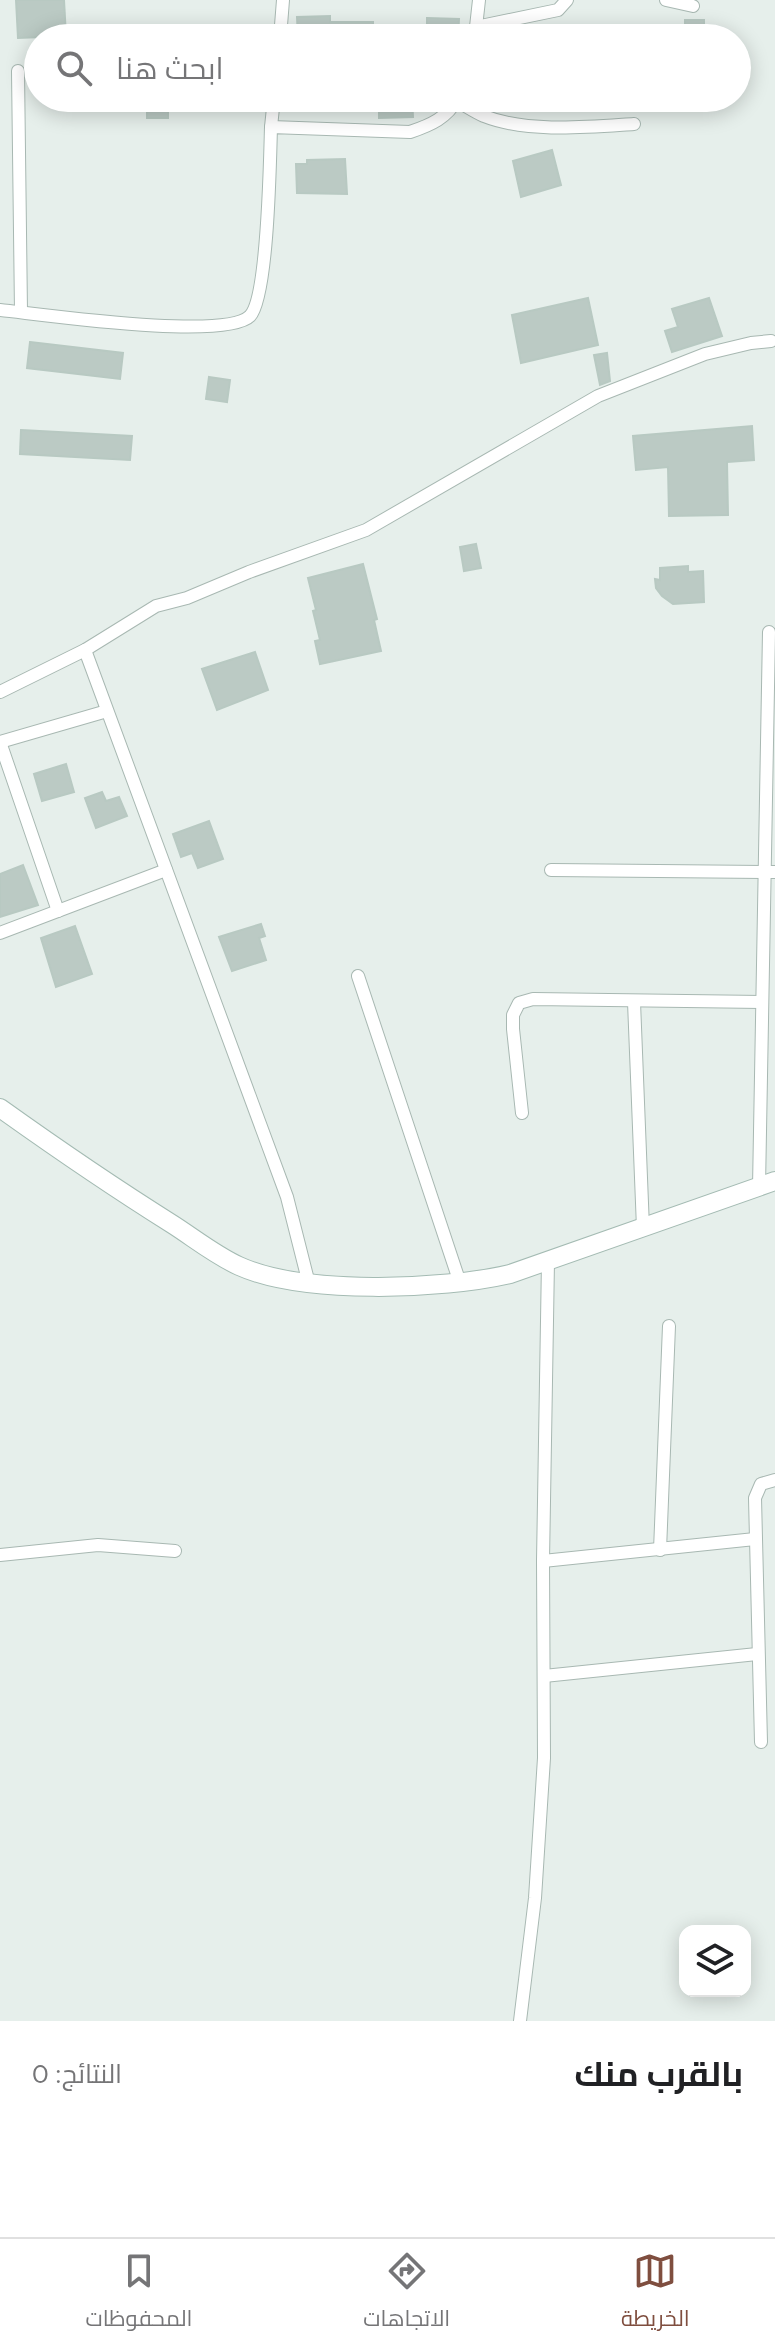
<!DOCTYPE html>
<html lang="ar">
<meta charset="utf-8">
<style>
:root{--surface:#fff;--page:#f2f2f2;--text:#202124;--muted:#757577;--line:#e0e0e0;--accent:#7f4e3f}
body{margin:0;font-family:Figtree,Cairo,sans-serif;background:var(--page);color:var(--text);direction:rtl}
.controls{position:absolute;right:24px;bottom:24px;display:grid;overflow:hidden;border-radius:16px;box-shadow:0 4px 20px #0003}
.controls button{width:72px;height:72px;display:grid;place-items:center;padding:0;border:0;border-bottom:2px solid var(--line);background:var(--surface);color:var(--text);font:40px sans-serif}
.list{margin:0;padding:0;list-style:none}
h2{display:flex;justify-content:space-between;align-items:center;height:104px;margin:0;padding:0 32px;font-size:34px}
h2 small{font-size:26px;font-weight:400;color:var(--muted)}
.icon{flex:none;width:44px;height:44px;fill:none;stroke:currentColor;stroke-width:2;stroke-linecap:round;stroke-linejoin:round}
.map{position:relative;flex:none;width:775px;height:2021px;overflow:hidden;direction:ltr}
.search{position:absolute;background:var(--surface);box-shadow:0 4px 20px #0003;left:24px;right:24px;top:24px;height:88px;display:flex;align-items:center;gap:20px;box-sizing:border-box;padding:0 28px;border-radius:44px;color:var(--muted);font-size:30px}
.sheet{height:216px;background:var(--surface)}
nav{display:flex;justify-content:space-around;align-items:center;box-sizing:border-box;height:112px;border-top:2px solid var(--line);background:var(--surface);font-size:22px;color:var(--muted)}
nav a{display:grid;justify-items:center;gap:4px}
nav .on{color:var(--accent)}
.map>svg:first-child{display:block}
.building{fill:#bbcac4;stroke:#b8c9c2;stroke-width:2}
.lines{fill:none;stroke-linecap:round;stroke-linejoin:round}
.street-casing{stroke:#a8b8b2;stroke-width:14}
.secondary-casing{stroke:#a4bbb3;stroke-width:20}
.street{stroke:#fff;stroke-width:12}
.secondary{stroke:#fff;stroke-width:18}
</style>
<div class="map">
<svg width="775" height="2021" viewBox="0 0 775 2021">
<rect width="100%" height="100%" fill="#e6efeb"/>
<g class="building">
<polygon points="16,0 64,0 66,36 18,38"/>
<polygon points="330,16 330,22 373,22 373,38 298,38 297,17"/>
<polygon points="427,18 459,19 458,38 427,38"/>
<rect x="685" y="20" width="19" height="18"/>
<rect x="147" y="98" width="21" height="20"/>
<polygon points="379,98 412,98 413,117 379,118"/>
<polygon points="552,150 561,185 521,197 513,161"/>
<polygon points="345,159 347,194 297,193 296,164 307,164 307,160"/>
<polygon points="588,298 598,345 521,363 512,315"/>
<polygon points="709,298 722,336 672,352 665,331 678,327 672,309"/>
<polygon points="30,342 123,353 120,379 27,368"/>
<polygon points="607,353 610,381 600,385 594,355"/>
<polygon points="209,377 230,380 227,402 206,399"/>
<polygon points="752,426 754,460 727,462 728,515 669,516 668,467 636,470 633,436"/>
<polygon points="21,430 132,436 130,460 20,454"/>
<polygon points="476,544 481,568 464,571 460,547"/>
<polygon points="363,564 377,619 374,620 381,651 320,664 315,641 320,640 313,611 316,610 308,578"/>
<polygon points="688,566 688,572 703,571 704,602 673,604 662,596 656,588 655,579 660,580 660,568"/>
<polygon points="255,652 268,690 217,710 202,669"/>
<polygon points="66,764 74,792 42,801 34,774"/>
<polygon points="102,792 106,801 119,797 127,816 96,828 85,798"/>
<polygon points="209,821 223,859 198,868 192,853 181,857 173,834"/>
<polygon points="23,865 38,905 0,917 0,874"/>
<polygon points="261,924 265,936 259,938 266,960 232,971 219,937"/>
<polygon points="75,926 92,974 56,987 41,938"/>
</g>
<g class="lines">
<g class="street-casing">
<g id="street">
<polyline points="666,0 693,6"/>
<polyline points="476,27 479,0"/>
<polyline points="280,38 283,0"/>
<polyline points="474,38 476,27 558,10 567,0"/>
<polyline points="18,71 21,312"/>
<path d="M457,101C466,106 475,112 484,116C527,133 588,127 634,124"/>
<polyline points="271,127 274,98"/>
<path d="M0,310C40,314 225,341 250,316C268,297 270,159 271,127L410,132C431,125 447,118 458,98"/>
<polyline points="85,650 287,1197 309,1284"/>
<polyline points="0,692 85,650 156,606 187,598 249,572 366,530 598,396 705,354 751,343 771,341"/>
<polyline points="0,742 58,911"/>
<polyline points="0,742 107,711"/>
<polyline points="551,870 775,872"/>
<polyline points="0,933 166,870"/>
<polyline points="358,976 460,1283"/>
<polyline points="634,1002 643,1228"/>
<polyline points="522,1113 513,1029 513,1015 519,1003 533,999 762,1002"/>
<polyline points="759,1187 769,632"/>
<polyline points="660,1550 669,1326"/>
<polyline points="0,1555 98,1545 175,1551"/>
<polyline points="543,1561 755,1539"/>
<polyline points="544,1676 757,1654"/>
<polyline points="761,1742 755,1498 761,1484 775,1480"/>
<polyline points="520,2021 535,1898 544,1758 543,1561 548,1261"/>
</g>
</g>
<g class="secondary-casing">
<path id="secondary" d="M0,1108C56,1148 113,1187 172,1224C194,1238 215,1255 239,1266C303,1295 442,1290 510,1274L775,1181"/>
</g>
<use href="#street" class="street"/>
<use href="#secondary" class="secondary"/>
</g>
</svg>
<div class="controls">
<button><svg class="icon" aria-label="layers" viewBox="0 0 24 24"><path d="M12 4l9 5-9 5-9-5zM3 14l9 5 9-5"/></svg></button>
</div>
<div class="search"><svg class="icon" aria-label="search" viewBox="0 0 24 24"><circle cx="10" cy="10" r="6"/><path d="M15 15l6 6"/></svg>ابحث هنا</div>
</div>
<section class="sheet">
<h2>بالقرب منك<small>النتائج: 0</small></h2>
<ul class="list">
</ul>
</section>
<nav>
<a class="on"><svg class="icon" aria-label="map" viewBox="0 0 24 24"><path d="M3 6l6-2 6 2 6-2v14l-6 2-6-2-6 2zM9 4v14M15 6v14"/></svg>الخريطة</a>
<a><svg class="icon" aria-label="directions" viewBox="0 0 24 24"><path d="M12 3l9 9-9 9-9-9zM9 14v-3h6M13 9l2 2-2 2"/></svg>الاتجاهات</a>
<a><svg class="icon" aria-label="saved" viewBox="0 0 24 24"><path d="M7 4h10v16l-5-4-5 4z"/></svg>المحفوظات</a>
</nav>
